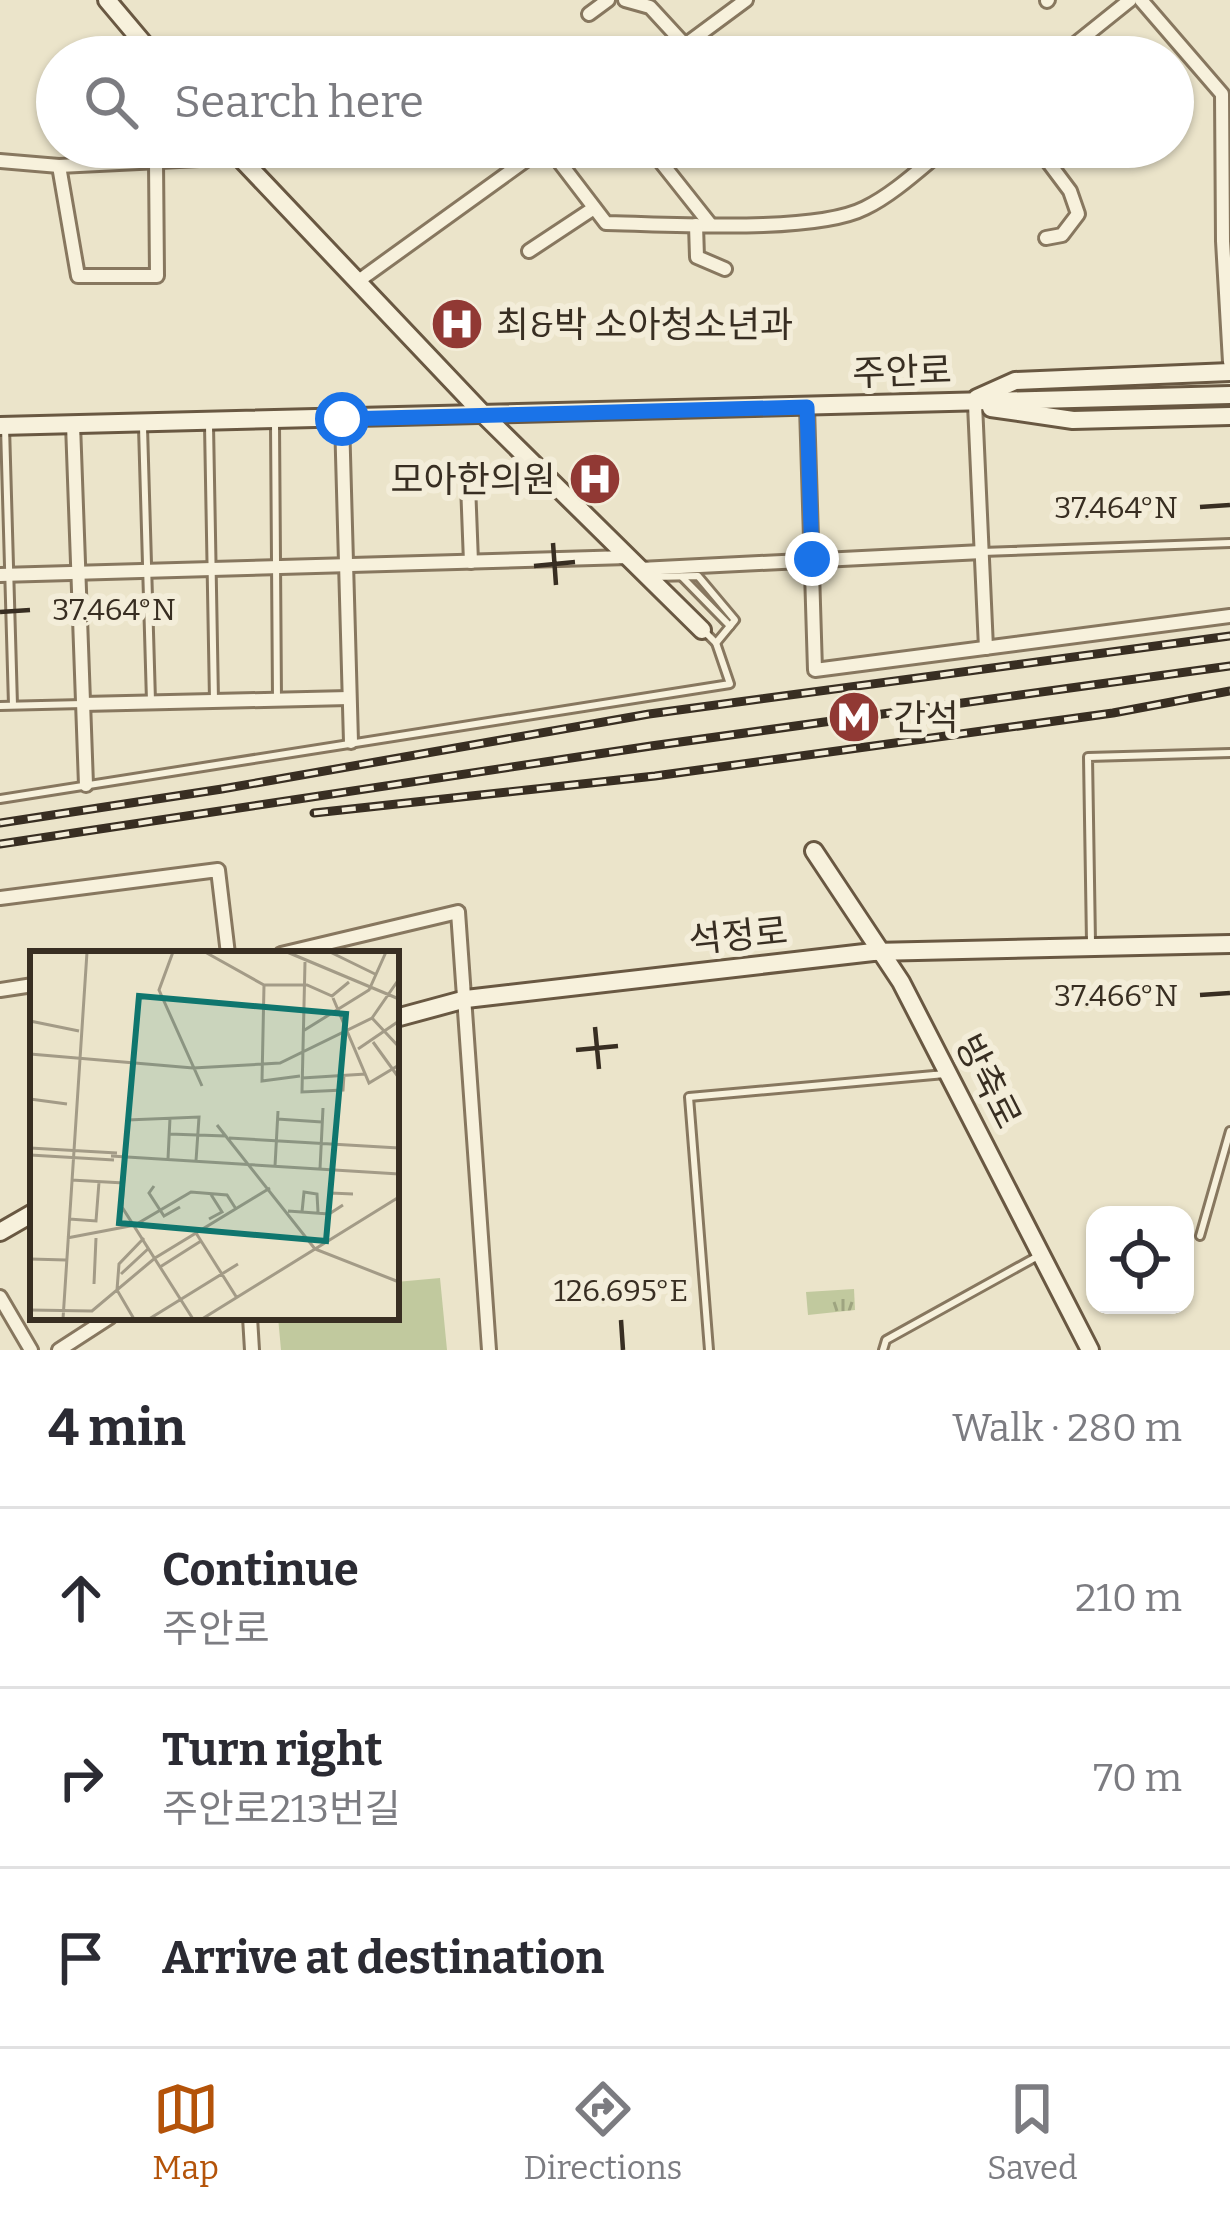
<!DOCTYPE html>
<meta charset="utf-8">
<style>
:root{--surface:#fff;--page:#f2f2f3;--text:#2b2b33;--muted:#7c7c81;--line:#e1e1e2;--accent:#b45309}
body{margin:0;font-family:Bitter,"Noto Sans KR",serif;background:var(--page);color:var(--text)}
.controls{position:absolute;right:36px;bottom:36px;display:grid;overflow:hidden;border-radius:24px;box-shadow:0 3px 9px #0004}
.controls button{width:108px;height:108px;display:grid;place-items:center;padding:0;border:0;border-bottom:3px solid var(--line);background:var(--surface);color:var(--text);font:60px sans-serif}
.stop{position:absolute;width:36px;height:36px;margin:-27px;border:9px solid #1a73e8;border-radius:50%;background:#fff}
.stop.end{background:#1a73e8;border-color:#fff;box-shadow:0 3px 12px #0008}
.list{margin:0;padding:0;list-style:none}
h2{display:flex;justify-content:space-between;align-items:center;height:156px;margin:0;padding:0 48px;font-size:51px}
h2 small{font-size:39px;font-weight:400;color:var(--muted)}
.list li{display:grid;grid-template-columns:78px 1fr auto;gap:36px;align-items:center;box-sizing:border-box;height:180px;padding:0 48px;border-top:3px solid var(--line)}
.list b{display:block;font-size:45px;white-space:nowrap}
.list p{margin:0;font-size:39px;white-space:nowrap;color:var(--muted)}
.list em{font-size:39px;font-style:normal;color:var(--muted)}
.icon{flex:none;width:66px;height:66px;fill:none;stroke:currentColor;stroke-width:2;stroke-linecap:round;stroke-linejoin:round}
.map{position:relative;flex:none;width:1230px;height:1350px;overflow:hidden}
.search{position:absolute;background:var(--surface);box-shadow:0 3px 9px #0004;left:36px;right:36px;top:36px;height:132px;display:flex;align-items:center;gap:30px;box-sizing:border-box;padding:0 42px;border-radius:66px;color:var(--muted);font-size:45px}
.sheet{height:696px;background:var(--surface)}
nav{display:flex;justify-content:space-around;align-items:center;box-sizing:border-box;height:168px;border-top:3px solid var(--line);background:var(--surface);font-size:33px;color:var(--muted)}
nav a{display:grid;justify-items:center;gap:6px}
nav .on{color:var(--accent)}
.map>svg:first-child{display:block}
.grass{fill:#c1c99e}
.park{fill:url(#park-tufts)}
.lines{fill:none;stroke-linecap:round;stroke-linejoin:round}
.lane-casing{stroke:#87775f;stroke-width:12}
.street-casing{stroke:#87775f;stroke-width:18}
.secondary-casing{stroke:#695842;stroke-width:22}
.lane{stroke:#f7f1dc;stroke-width:6}
.street{stroke:#f7f1dc;stroke-width:12}
.secondary{stroke:#f7f1dc;stroke-width:16}
.rail-casing{stroke:#382e22;stroke-width:9}
.rail{stroke:#f3edd9;stroke-width:4.5;stroke-dasharray:14;stroke-linecap:butt}
.route{stroke:#1a73e8;stroke-width:15}
.ticks{fill:none;stroke:#382e22;stroke-width:4.5}
.labels{text-anchor:middle;stroke-width:12;stroke-linejoin:round;paint-order:stroke}
.poi-label{font-size:36px;fill:#382e22;stroke:#f3edd9;text-anchor:start}
.street-label{font-size:36px;fill:#382e22;stroke:#f3edd9}
.inset-road{fill:none;stroke:#a39b87;stroke-width:3}
.view{fill:#0f766e;fill-opacity:0.15;stroke:#0f766e;stroke-width:6}
.inset-edge{fill:none;stroke:#382e22;stroke-width:6}
.ticks-label{font-size:30px;text-anchor:middle;fill:#382e22;stroke:#f3edd9;stroke-width:12;stroke-linejoin:round;paint-order:stroke}
</style>
<div class="map">
<svg width="1230" height="1350" viewBox="0 0 1230 1350">
<defs>
<pattern id="park-tufts" width="24" height="20" patternUnits="userSpaceOnUse" patternTransform="scale(3)"><rect width="24" height="20" fill="#c1c99e"/><path d="M3 7l-1-3M5 7V3M7 7l1-3M15 17l-1-3M17 17v-4M19 17l1-3" fill="none" stroke="#9ea480"/></pattern>
</defs>
<rect width="100%" height="100%" fill="#ebe4ca"/>
<polygon class="grass" points="440,1278 447,1350 281,1350 278,1317 396,1317 396,1282"/>
<polygon class="park" points="854,1289 855,1310 808,1315 806,1292"/>
<g class="lines">
<g class="lane-casing">
<g id="lane">
<polyline points="275,424 277,699"/>
<polyline points="209,425 214,700"/>
<polyline points="5,427 13,705"/>
<polyline points="143,427 151,701"/>
<polyline points="982,552 1230,543"/>
<polyline points="652,577 698,576 735,620 716,643 705,632"/>
<polyline points="682,577 730,626"/>
<polyline points="0,706 83,704"/>
<polyline points="0,799 730,684 716,643"/>
<polyline points="1091,942 1088,757 1230,753"/>
<polyline points="1200,1236 1230,1131"/>
<polyline points="709,1350 689,1097 945,1074"/>
<polyline points="883,1350 886,1340 1036,1257"/>
</g>
</g>
<g class="street-casing">
<g id="street">
<polyline points="625,0 650,7 685,45"/>
<polyline points="1141,0 1222,94 1223,241 1230,362"/>
<polyline points="1047,1 1048,0"/>
<polyline points="589,14 608,0"/>
<polyline points="669,57 746,0"/>
<polyline points="1059,57 1130,0"/>
<path d="M548,147L606,223C667,224 814,234 865,208C894,194 922,167 947,147"/>
<polyline points="649,147 710,224"/>
<polyline points="1037,147 1070,191 1078,214 1062,235 1046,238"/>
<polyline points="657,158 673,147"/>
<polyline points="0,161 59,166 239,157"/>
<polyline points="59,166 78,276 157,276 156,161"/>
<polyline points="696,225 697,257 725,269"/>
<polyline points="529,251 594,208"/>
<polyline points="357,282 544,147"/>
<polyline points="975,404 986,648"/>
<polyline points="807,407 815,670 1230,616"/>
<polyline points="342,419 351,742"/>
<polyline points="73,424 86,785"/>
<polyline points="468,484 471,562"/>
<polyline points="640,569 982,552"/>
<polyline points="0,575 628,557"/>
<polyline points="83,704 349,698"/>
<polyline points="0,898 218,870 228,954"/>
<polyline points="281,954 458,912 489,1350"/>
<polyline points="0,990 33,985"/>
<polyline points="0,1297 31,1350"/>
<polyline points="250,1317 252,1350"/>
<polyline points="59,1350 110,1317"/>
</g>
</g>
<g class="secondary-casing">
<g id="secondary">
<polyline points="107,0 155,57"/>
<polyline points="230,147 485,416 702,630"/>
<polyline points="977,398 1015,381 1230,372"/>
<polyline points="991,408 1073,420 1230,416"/>
<polyline points="0,426 1230,395"/>
<polyline points="814,851 901,982 1090,1350"/>
<polyline points="396,1018 466,999 873,952 1230,944"/>
<polyline points="0,1232 33,1213"/>
</g>
</g>
<use href="#lane" class="lane"/>
<use href="#street" class="street"/>
<use href="#secondary" class="secondary"/>
<g class="rail-casing">
<g id="rail">
<polyline points="314,813 655,776 1113,713 1230,691"/>
<polyline points="0,823 222,789 649,714 1230,636"/>
<polyline points="0,844 651,746 1230,666"/>
</g>
</g>
<use href="#rail" class="rail"/>
</g>
<g class="lines">
<polyline class="route" points="342,419 807,407 812,559"/>
</g>
<path class="ticks" d="M1200,507L1230,505M553,543L556,585M534,566L575,562M0,612L30,610M1200,995L1230,993M595,1027L599,1069M576,1050L618,1046M621,1320L623,1350"/>
<defs>
<g id="hospital-disc" transform="scale(2.7)"><circle r="9.5" fill="#913934" stroke="#f3edd9"/><path d="M-5-5h3v3.5h4V-5h3V5h-3V1.5h-4V5h-3Z" fill="#fff"/></g>
<g id="metro-disc" transform="scale(2.7)"><circle r="9.5" fill="#913934" stroke="#f3edd9"/><path d="M-5.5 5V-5H-3L0 0L3-5H5.5V5H3V-.5L0 4L-3-.5V5Z" fill="#fff"/></g>
</defs>
<g fill-rule="evenodd">
<use href="#hospital-disc" x="457" y="324"/>
<use href="#hospital-disc" x="595" y="479"/>
<use href="#metro-disc" x="854" y="717"/>
</g>
<g class="labels">
<g class="poi-label">
<text x="496" y="337">최&amp;박 소아청소년과</text>
<text x="556" y="492" text-anchor="end">모아한의원</text>
<text x="893" y="730">간석</text>
</g>
<g class="street-label">
<text transform="translate(902 371) rotate(-2)" y="13">주안로</text>
<text transform="translate(738 935) rotate(-6)" y="13">석정로</text>
<text transform="translate(989 1081) rotate(63)" y="13">방축로</text>
</g>
</g>
<g transform="translate(30 951)">
<rect width="369" height="369" fill="#ebe4ca"/>
<path class="inset-road" d="M143,1L129,39L172,135M175,1L234,34H277L302,45L319,31M257,1L369,48M300,1L345,23M275,11L272,141L313,139L314,124M234,34L232,130L270,125M303,47L339,132L369,114M342,67L369,96M0,70L49,80M273,80L339,39L356,1M343,91L369,127M328,98L369,70M0,103L163,117L250,112L342,67L369,28M272,127L336,123M0,148L37,153M247,168L292,171M97,169L169,166L166,210M187,174L285,298L369,331M139,183L196,185M199,187L369,197M0,197L87,202M0,204L84,209M81,205L369,223M138,208L140,167M95,210L92,256L163,368M245,215L248,160M290,218L293,157M41,229L94,232M124,235L119,242L134,265L150,256M313,254L299,263L301,242L323,243M258,260L299,263M272,261L274,241L287,243L288,261M39,268L66,270L69,231M179,268L192,261L180,242M166,282L207,347M37,287L105,274L161,241L197,244L206,258M0,308L36,309M130,316L171,290M91,323L119,297M64,333L66,287M0,359L62,360L125,307L240,237M33,368L57,1M104,368L87,339L89,313L114,287M119,368L208,313M172,368L369,246"/>
<path class="view" d="M109,45L316,63L296,290L89,272Z"/>
<rect width="369" height="369" class="inset-edge"/>
</g>
<g class="ticks-label">
<text x="1116" y="518">37.464°N</text>
<text x="114" y="620">37.464°N</text>
<text x="1116" y="1006">37.466°N</text>
<text x="621" y="1301">126.695°E</text>
</g>
</svg>
<div class="controls">
<button><svg class="icon" aria-label="locate" viewBox="0 0 24 24"><circle cx="12" cy="12" r="6"/><path d="M12 2v4M12 18v4M2 12h4M18 12h4"/></svg></button>
</div>
<div class="stop" style="left:342px;top:419px"></div>
<div class="stop end" style="left:812px;top:559px"></div>
<div class="search"><svg class="icon" aria-label="search" viewBox="0 0 24 24"><circle cx="10" cy="10" r="6"/><path d="M15 15l6 6"/></svg>Search here</div>
</div>
<section class="sheet">
<h2>4 min<small>Walk · 280 m</small></h2>
<ul class="list">
<li><svg class="icon" aria-label="ahead" viewBox="0 0 24 24"><path d="M12 20V5M6 11l6-6 6 6"/></svg><div><b>Continue</b><p>주안로</p></div><em>210 m</em></li>
<li><svg class="icon" aria-label="right" viewBox="0 0 24 24"><path d="M7 20v-9h11M14 6l5 5-5 5"/></svg><div><b>Turn right</b><p>주안로213번길</p></div><em>70 m</em></li>
<li><svg class="icon" aria-label="arrive" viewBox="0 0 24 24"><path d="M6 21V4h12l-3 4 3 4H6"/></svg><div><b>Arrive at destination</b></div></li>
</ul>
</section>
<nav>
<a class="on"><svg class="icon" aria-label="map" viewBox="0 0 24 24"><path d="M3 6l6-2 6 2 6-2v14l-6 2-6-2-6 2zM9 4v14M15 6v14"/></svg>Map</a>
<a><svg class="icon" aria-label="directions" viewBox="0 0 24 24"><path d="M12 3l9 9-9 9-9-9zM9 14v-3h6M13 9l2 2-2 2"/></svg>Directions</a>
<a><svg class="icon" aria-label="saved" viewBox="0 0 24 24"><path d="M7 4h10v16l-5-4-5 4z"/></svg>Saved</a>
</nav>
